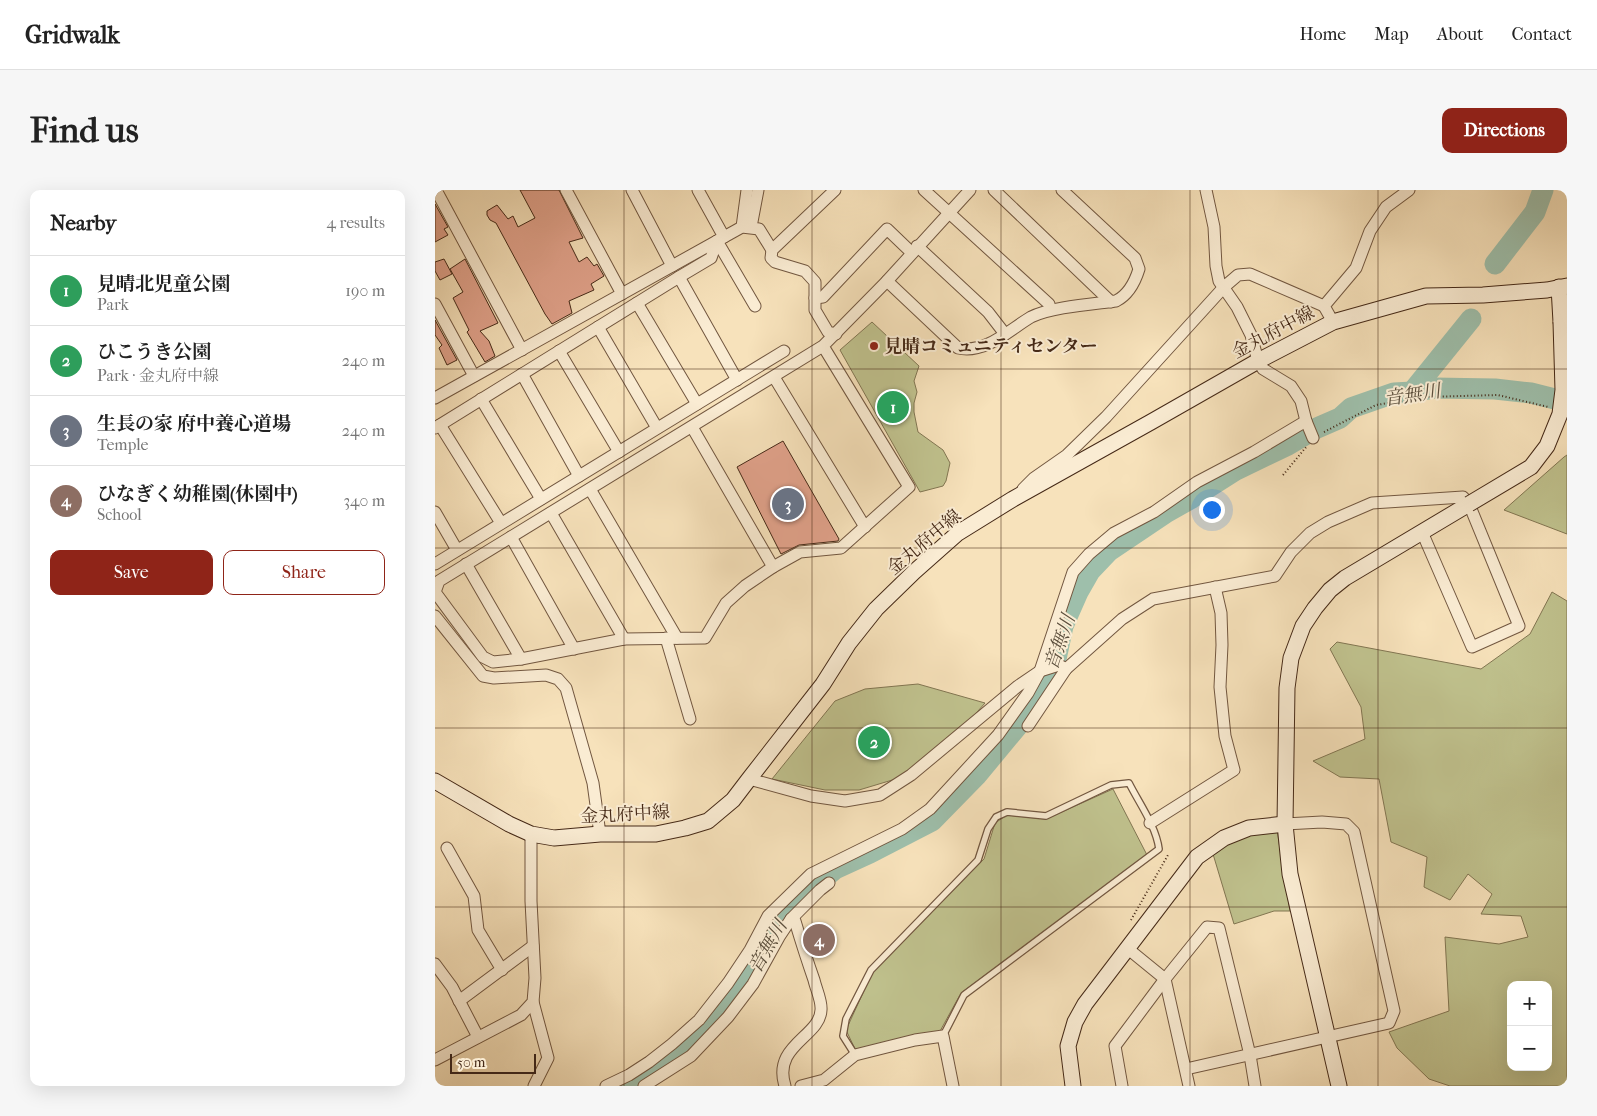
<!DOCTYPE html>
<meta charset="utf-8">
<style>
:root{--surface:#fff;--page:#f6f6f6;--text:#222;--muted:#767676;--line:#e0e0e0;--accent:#8f2418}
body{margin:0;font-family:"IM FELL French Canon","Noto Serif JP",serif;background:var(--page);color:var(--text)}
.controls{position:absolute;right:15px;bottom:15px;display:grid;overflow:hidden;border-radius:10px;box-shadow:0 5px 20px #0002}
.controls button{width:45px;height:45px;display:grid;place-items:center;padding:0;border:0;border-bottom:1px solid var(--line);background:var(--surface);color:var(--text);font:25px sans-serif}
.scale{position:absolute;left:15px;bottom:12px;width:86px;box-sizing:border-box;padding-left:5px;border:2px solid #452917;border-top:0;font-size:14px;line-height:18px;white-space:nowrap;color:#452917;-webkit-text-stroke:4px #faecd3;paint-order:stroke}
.you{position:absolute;left:776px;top:319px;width:18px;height:18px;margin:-12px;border:4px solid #fff;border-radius:50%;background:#1a73e8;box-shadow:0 0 0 8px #1a73e833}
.badge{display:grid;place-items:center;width:32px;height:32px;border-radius:50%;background:var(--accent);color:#fff;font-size:16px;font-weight:700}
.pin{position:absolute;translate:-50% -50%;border:2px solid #fff;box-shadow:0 1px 5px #0006}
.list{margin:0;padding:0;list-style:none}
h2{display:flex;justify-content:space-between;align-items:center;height:65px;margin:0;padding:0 20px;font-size:21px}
h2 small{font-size:16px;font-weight:400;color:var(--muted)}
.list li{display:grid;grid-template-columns:32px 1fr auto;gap:15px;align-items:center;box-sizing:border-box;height:70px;padding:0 20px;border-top:1px solid var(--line)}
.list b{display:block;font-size:19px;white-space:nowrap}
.list p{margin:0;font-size:16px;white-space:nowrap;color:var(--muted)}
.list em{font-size:16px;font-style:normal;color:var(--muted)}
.actions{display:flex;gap:10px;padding:15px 20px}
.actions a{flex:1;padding:11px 0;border:1px solid var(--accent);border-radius:10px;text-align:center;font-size:18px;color:var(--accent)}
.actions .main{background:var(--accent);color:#fff}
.map{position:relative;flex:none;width:1132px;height:896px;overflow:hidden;border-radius:10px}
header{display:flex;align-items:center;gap:30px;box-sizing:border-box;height:70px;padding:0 25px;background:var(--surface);border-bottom:1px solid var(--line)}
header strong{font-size:24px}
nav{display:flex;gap:28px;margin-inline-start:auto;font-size:18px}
.intro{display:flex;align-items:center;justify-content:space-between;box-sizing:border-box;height:120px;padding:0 30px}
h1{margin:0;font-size:35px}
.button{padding:12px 22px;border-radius:10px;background:var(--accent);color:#fff;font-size:18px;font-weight:700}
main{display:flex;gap:30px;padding:0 30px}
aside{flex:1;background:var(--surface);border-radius:10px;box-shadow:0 5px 20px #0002}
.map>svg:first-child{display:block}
.green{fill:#c0c28e;stroke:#827652;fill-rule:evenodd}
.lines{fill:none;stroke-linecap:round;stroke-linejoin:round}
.river{stroke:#9ebfab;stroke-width:21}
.building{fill:#e1a28b;stroke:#452917}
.lane-casing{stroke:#725740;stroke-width:8}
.street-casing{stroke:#725740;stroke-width:13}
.secondary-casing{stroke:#452917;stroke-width:17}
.path{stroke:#452917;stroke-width:2;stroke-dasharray:1 2.5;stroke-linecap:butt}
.lane{stroke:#faecd3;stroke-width:5.5}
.street{stroke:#faecd3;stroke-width:11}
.secondary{stroke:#faecd3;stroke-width:15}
.secondary-bridge-casing{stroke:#452917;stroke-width:17;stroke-linecap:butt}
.secondary-bridge{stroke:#faecd3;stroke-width:15}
.grid{fill:none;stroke:#452917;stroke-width:1;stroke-opacity:0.55}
.poi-dot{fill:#8f2418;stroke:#faecd3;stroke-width:2}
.labels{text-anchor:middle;stroke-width:4;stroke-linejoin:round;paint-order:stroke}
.street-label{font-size:18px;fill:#452917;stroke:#faecd3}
.poi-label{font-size:18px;font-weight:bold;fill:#452917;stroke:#faecd3;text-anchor:start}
.water-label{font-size:19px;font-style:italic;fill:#5b4e3c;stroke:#faecd3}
</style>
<header>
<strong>Gridwalk</strong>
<nav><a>Home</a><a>Map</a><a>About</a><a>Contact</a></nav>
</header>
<div class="intro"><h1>Find us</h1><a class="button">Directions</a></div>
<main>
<aside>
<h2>Nearby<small>4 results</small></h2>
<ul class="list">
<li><span class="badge" style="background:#2e9e5b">1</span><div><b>見晴北児童公園</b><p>Park</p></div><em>190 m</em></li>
<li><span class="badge" style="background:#2e9e5b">2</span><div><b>ひこうき公園</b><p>Park · 金丸府中線</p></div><em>240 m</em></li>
<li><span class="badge" style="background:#6b7280">3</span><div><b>生長の家 府中養心道場</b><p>Temple</p></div><em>240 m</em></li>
<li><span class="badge" style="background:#8d6e63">4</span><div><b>ひなぎく幼稚園(休園中)</b><p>School</p></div><em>340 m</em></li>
</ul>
<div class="actions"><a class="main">Save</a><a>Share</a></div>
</aside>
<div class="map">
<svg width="1132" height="896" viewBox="0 0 1132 896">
<rect width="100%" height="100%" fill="#f7e2bb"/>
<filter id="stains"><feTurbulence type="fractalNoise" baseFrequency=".004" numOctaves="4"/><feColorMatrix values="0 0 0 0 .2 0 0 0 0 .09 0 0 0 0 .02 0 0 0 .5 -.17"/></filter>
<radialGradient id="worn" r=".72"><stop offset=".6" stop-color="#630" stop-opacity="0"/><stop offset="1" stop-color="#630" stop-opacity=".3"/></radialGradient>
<g class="green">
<polygon points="437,132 484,176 479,191 482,202 479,213 479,222 483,242 508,260 515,273 511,291 508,296 485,302 405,160"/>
<polygon points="1132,265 1132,344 1069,320 1129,267"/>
<path d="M1117,402L1132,411V893L1128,896H1015L994,889L962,858L954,842L1014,821L1010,747L1064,754L1093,747L1086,726L1046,724L1057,704L1033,684L1015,710L989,697L992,667L956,652L944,589L905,587L878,571L930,549L926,517L895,459L902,452L1046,479L1095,444ZM1076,795H1113V877H1076Z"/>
<polygon points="483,494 550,513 529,537 464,588 424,600 390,600 337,589 400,511 430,499"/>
<polygon points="678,599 712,665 526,803 504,843 421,861 411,840 438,781 549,669 560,633 572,625 611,629"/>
<polygon points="842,640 855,721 839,721 799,734 778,664 808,644"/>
</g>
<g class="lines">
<g class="river">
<polyline points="1060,74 1100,22 1108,0"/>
<polyline points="977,202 1036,129"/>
<polyline points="192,896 247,862 282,829 316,784 333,746 356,716 400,679 435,663 497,631 541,586 585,533 602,507 621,469 628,436 643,402 655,381 674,361 732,322 757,308 801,280 853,255 882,238 905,228 916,218 959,203 977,202 999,198 1060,199 1096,203 1132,212"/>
</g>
</g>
<g class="building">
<polygon points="85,0 124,0 148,48 134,52 144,72 152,67 159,76 162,74 169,86 156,94 159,100 134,111 137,123 117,134 110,124 61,33 55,30 52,25 52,21 62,15 73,29 78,26 83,37 100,28"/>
<polygon points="0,14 13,37 9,39 13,45 0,52"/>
<polygon points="9,69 17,84 5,90 0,81 0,72"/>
<polygon points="30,69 63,133 45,141 54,151 60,166 50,172 32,142 34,140 18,108 28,102 15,79"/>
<polygon points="0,130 22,170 12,175 4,158 7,155 0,145"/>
<polygon points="348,251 404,349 403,351 364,355 346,364 302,277"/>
</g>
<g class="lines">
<g class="lane-casing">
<path id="lane" d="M420,865L408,846L411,829L436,780L543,670L553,639L561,627L572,622L611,626L676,595L694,593C704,613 721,636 724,659L529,805L508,846"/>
</g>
<g class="street-casing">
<g id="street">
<polyline points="1,0 87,160"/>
<polyline points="131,0 187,104"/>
<polyline points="197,0 237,76"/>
<polyline points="263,0 289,47"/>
<polyline points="400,0 337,60 336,68 340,72 370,81 380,92 380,120 393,142 401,144"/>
<polyline points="489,0 614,114 615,120"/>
<polyline points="559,0 676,112"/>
<polyline points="771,0 779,37 781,76 784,91 802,117 816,145 823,171 828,179 856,196 866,211 871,231 878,248"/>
<polyline points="307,37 312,0"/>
<polyline points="316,37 323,0"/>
<polyline points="282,51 320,116"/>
<polyline points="482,56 553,122 570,144"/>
<polyline points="244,87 302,190"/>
<path d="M452,91L523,158C551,164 574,140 596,127C615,117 658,114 681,111C693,105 700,92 704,79L700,68L627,0"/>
<polyline points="380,108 388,107 452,39 477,63"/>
<polyline points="202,113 262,214"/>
<polyline points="0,114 39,186"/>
<polyline points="898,132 889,116 921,78 935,41 951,17 974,0"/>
<polyline points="163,137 222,238"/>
<polyline points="388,156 474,297 406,358 365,362 338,377 310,396 291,413 270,448 189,449 86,469 58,472 48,467 0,402 4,391 388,156 452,91 535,0"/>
<polyline points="124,161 184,262"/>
<polyline points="87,184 144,286"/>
<polyline points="339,187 430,337"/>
<polyline points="0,208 307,37 324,39 337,60"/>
<polyline points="46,209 106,309"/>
<polyline points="5,235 66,333"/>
<polyline points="257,237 338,377"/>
<polyline points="0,238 244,87 276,68 282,51"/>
<polyline points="155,299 242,448"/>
<polyline points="588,299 599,288 632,265 671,227 789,97 803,85 815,84 889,116"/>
<polyline points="0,322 22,360"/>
<polyline points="116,323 189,449"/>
<polyline points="76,347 139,459"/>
<polyline points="0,374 349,161"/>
<polyline points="31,374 86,469"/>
<polyline points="0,426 48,486 59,488 111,485 123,489 131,498 158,593 165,644"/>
<polyline points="231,448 255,529"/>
<polyline points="593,536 631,479 687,429 718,409 840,386 856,362 875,343 893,332 937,313 1028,307 1034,314 1084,436 1037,457 987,342"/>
<polyline points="314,589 376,606 410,611 445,605 476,585 583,496 605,481 624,475 631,479"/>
<polyline points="715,633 799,580 790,546 785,497 787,455 786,423 780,397"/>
<polyline points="12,658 39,706 43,740 67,780"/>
<polyline points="692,758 730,789 754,896"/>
<polyline points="0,774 17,797 43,847"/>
<polyline points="24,811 98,756"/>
<polyline points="98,812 113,868 99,896"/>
<polyline points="0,870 86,825 98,812 100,788 96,711 96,644"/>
<polyline points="751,879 954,833 959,821 919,642 911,634 887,632 850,634"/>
<polyline points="171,896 194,885 214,872 237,854 264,830 293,793 315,760 333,726 376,684 467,639 495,619 563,545 593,503 605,481 638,382 654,364 679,343 719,322 762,292 819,262 871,231"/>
<polyline points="209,896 256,866 293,827 318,794 344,747 356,729 385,700 394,693"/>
<path d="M350,896C337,855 385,847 386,820C387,811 381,799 379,790C372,770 366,751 360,731L356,729"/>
<polyline points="366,896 389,890 420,865 480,850 508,846 518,896"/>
<polyline points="687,896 680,856 730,789 772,737 784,738 815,865 820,896"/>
</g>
</g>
<g class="secondary-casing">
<g id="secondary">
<polyline points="1124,97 1126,132"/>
<polyline points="0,591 74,634 96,644 119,648 165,644 221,644 250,638 273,631 298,610 314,589 388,494 414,453 441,419 479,382 523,343 578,309 716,232 823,171 898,132 991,106 1048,105 1112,100 1132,96"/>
<polyline points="638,896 633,856 640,832 650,814 762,667 789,648 814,638 850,634"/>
<polyline points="904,896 855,684 850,634 852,498 856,468 868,436 880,418 895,400 910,388 1034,314"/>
</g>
</g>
<g class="path">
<polyline points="889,242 941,215 991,207 1063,205 1113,217"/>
<polyline points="848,285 872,256"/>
<polyline points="696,730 733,665 731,665"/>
</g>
<use href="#lane" class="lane"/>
<use href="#street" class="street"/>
<use href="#secondary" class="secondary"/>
<g class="secondary-bridge-casing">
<polyline id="secondary-bridge" points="1034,314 1096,277 1112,256 1125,224 1128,200 1126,132"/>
</g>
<use href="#secondary-bridge" class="secondary-bridge"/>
</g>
<path class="grid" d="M189,0V896M377,0V896M566,0V896M755,0V896M943,0V896M0,179H1132M0,358H1132M0,538H1132M0,717H1132"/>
<circle class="poi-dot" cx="439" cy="156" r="5"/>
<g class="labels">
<g class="street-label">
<text transform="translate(838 142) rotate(-28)" y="6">金丸府中線</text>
<text transform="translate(489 352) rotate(-40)" y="6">金丸府中線</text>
<text transform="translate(190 624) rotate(-3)" y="6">金丸府中線</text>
</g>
<g class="poi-label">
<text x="449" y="162">見晴コミュニティセンター</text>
</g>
<g class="water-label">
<text transform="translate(977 204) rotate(-9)" y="7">音無川</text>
<text transform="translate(624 452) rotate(-71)" y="7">音無川</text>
<text transform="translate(332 756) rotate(-60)" y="7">音無川</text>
</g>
</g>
<rect width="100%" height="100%" filter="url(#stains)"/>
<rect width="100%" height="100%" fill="url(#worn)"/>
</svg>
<div class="controls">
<button>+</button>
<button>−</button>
</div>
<div class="scale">50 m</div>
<div class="you"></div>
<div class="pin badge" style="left:458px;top:217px;background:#2e9e5b">1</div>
<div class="pin badge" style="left:439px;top:552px;background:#2e9e5b">2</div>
<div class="pin badge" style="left:353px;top:314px;background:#6b7280">3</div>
<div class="pin badge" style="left:384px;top:750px;background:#8d6e63">4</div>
</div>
</main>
